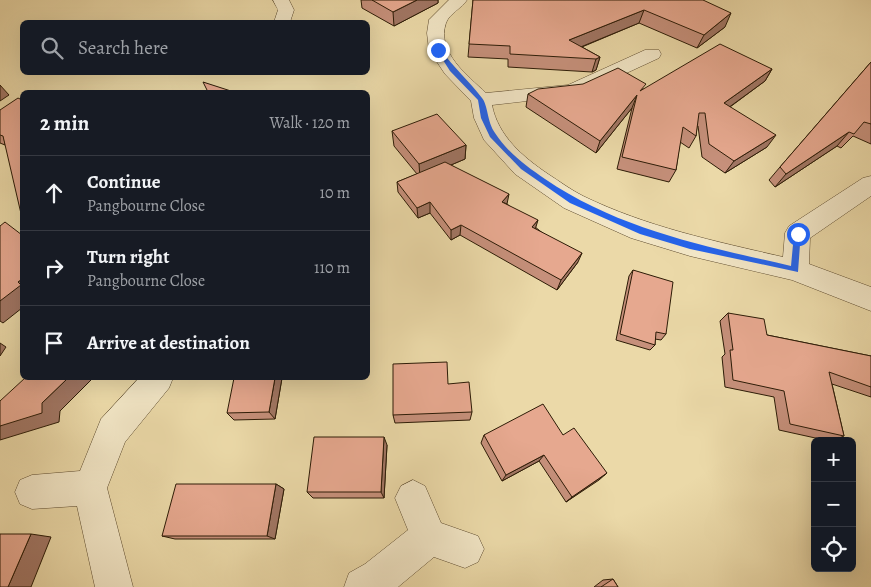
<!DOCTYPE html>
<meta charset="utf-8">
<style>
:root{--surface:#171b24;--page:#242831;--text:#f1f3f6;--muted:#9ea1a6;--line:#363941}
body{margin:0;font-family:Alegreya,serif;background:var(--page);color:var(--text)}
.controls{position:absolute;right:15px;bottom:15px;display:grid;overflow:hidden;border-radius:8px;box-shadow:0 5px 20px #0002}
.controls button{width:45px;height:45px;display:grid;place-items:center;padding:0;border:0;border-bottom:1px solid var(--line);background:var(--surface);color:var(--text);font:25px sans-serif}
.stop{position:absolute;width:15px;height:15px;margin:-11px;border:4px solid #2563eb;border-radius:50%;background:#fff}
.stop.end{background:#2563eb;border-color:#fff;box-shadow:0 1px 5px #0008}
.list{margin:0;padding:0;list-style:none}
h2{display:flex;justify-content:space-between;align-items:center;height:65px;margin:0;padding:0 20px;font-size:21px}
h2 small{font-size:16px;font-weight:400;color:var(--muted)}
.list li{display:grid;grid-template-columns:32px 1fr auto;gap:15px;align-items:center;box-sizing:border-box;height:75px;padding:0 20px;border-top:1px solid var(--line)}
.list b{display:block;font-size:19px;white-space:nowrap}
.list p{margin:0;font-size:16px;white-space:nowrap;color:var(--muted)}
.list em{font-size:16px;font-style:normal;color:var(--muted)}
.icon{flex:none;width:28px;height:28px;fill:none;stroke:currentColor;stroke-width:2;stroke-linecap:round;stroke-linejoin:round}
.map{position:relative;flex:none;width:871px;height:587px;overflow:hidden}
.search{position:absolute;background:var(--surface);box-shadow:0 5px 20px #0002;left:20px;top:20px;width:350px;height:55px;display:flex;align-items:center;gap:12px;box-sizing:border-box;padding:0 18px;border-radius:8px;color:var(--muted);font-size:19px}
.panel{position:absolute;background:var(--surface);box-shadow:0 5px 20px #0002;left:20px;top:90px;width:350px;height:290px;border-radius:8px}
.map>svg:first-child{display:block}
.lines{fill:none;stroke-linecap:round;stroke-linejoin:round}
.minor-casing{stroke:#5c4a2e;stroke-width:1}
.minor{fill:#f2e6c6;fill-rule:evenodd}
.wall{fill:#c6907b;stroke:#2c1b06}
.shaded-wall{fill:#a17664;stroke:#2c1b06}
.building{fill:#e6a88f;stroke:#2c1b06}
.route{fill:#2563eb}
</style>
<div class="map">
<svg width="871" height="587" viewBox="0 0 871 587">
<rect width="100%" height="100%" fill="#ebd9a8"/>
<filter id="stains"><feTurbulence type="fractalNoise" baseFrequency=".004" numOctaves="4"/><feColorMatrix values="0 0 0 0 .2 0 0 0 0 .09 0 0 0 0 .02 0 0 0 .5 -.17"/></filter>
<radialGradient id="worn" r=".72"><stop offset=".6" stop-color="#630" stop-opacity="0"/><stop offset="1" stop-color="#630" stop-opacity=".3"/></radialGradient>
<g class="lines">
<g class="minor-casing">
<g id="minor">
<polygon points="273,0 289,0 294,10 290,22 274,22 278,10"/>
<path d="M449,0H467C462,8 449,14 446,23C436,52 468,76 486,93L568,85L645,50H659L661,54L659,58L579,95L492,105C498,136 523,157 548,174C559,181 571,190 583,196C647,227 714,241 783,257L785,233L789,226L863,178L871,176V196L810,238L809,264L871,287V311L792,280L690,256L631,238L564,208L515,174L484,140L474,118L471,101L445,74L429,50L427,33L429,20Z"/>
<polygon points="139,378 173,378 169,388 125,442 107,488 133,587 95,587 77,506 32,509 20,504 15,492 20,480 32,475 80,471 101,419"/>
<polygon points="413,480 425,486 441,523 478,536 484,549 478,562 465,568 434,557 398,587 344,587 349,573 365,564 408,530 395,498 401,486"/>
</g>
</g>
<use href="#minor" class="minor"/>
</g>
<g class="wall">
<polygon points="361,0 438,0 438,3 394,26 362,8"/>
<polygon points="473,0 703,0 725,27 697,48 639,23 582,47 600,57 596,70 592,72 508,67 508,59 468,57"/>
<polygon points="871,62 871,144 853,136 841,148 837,146 775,187 769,180 780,167"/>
<polygon points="772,69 765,81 730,107 767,147 725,173 702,157 698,126 697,126 696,136 689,148 680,142 676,170 669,182 617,169 632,108 596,153 526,107 528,94 644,89"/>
<polygon points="0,110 5,145 0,143"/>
<polygon points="392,131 466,145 465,159 451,165 507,204 578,262 557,290 460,235 451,240 430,213 418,218 398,192 397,182 417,174 394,146"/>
<polygon points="633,270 666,334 661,340 655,339 655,345 650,350 616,340 629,276"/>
<polygon points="728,313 767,335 871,356 871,397 832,384 844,436 832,441 829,441 779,430 774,397 725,387 722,357 725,354 720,321"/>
<polygon points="282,378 275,419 234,420 227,413"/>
<polygon points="448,384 472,412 470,420 395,423 393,415"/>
<polygon points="484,435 563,435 607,473 566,502 539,461 502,481 481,443"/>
<polygon points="387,445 384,498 313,498 307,492"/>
<polygon points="276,484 284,489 275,539 175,539 162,536"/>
<polygon points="613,579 618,587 594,587 603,580"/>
</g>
<g class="shaded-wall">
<polygon points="417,0 438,0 438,3 394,26 393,12"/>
<polygon points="644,10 639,23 566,53 569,40"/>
<polygon points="731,13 725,27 697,48 704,35"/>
<polygon points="600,57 596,70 592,72 596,59"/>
<polygon points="772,69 765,81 717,116 724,103"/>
<polygon points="0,85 9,95 0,101"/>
<polygon points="637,95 632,108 596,153 600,141"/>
<polygon points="849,132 837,146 775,187 786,174"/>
<polygon points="776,135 767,147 725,173 734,161"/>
<polygon points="466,145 465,159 420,178 419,164"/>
<polygon points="509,194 507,204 502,202"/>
<polygon points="430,202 430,213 418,218 417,208"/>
<polygon points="538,220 535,230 532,227"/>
<polygon points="461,225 460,235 451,240 451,230"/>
<polygon points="582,253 578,262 557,290 561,280"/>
<polygon points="22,279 22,308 3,323 0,321 0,301 18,282"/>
<polygon points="0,343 6,347 0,356"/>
<polygon points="68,378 93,378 60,411 59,422 0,440 0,426 42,403"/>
<polygon points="275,378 282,378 275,419 269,412"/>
<polygon points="384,437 387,445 384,498 381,492"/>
<polygon points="544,455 539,461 502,481 506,475"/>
<polygon points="607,473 599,480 566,502 572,497"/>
<polygon points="276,484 284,489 275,539 267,536"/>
<polygon points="31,534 51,537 31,587 8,587"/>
</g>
<g class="building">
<polygon points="372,0 417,0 393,12"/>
<polygon points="473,0 703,0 731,13 704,35 644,10 569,40 600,57 596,59 510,54 510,46 469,44"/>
<polygon points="720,44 772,69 724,103 776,135 734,161 709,144 705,113 699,113 696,136 683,127 676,170 622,157 637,95 600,141 528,94 538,89 583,84 618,68 646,84 640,91"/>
<polygon points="871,62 871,124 864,122 854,134 849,132 786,174 780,167"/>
<polygon points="203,82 234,92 208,92"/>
<polygon points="18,98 22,100 22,218 3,136 0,135 0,110"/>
<polygon points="437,114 466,145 419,164 392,131"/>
<polygon points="445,162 509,194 502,202 538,220 532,227 582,253 561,280 461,225 451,230 430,202 417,208 397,182"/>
<polygon points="5,222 22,235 22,279 18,282 21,285 0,301 0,226"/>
<polygon points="633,270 673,282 666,334 656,332 655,345 620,334"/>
<polygon points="728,313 764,319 767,335 871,356 871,387 829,372 844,436 790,424 784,391 733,380 730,350 733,350"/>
<polygon points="447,362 448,384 469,382 472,412 393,415 393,364"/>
<polygon points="25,378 68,378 42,403 42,413 0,426 0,401"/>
<polygon points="234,378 275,378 269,412 227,413"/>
<polygon points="543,404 563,435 574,428 607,473 572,497 544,455 506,475 484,435"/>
<polygon points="314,437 384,437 381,492 307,492"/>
<polygon points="176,484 276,484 267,536 162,536"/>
<polygon points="0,534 31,534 8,587 0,587"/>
<polygon points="613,579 618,587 601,587"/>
</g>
<path class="route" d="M436,49H440C454,68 469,81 482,98C488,105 487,122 495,133C507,152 527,167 545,179C620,230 705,246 791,266L794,234L801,231L798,272L690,249L640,234L570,203L521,169L490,137L481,118L478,100L450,71Z"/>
<rect width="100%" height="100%" filter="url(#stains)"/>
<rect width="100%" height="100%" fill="url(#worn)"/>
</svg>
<div class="controls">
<button>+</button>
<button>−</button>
<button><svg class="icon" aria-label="locate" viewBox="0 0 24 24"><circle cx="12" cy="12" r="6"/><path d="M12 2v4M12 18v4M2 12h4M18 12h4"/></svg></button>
</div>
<div class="stop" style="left:798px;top:234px"></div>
<div class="stop end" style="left:438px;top:50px"></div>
<div class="search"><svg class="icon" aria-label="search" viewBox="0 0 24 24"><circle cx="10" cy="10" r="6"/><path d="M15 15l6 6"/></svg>Search here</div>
<section class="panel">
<h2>2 min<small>Walk · 120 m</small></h2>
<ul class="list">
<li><svg class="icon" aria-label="ahead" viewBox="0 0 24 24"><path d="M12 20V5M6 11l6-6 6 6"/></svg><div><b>Continue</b><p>Pangbourne Close</p></div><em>10 m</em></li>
<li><svg class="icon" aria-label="right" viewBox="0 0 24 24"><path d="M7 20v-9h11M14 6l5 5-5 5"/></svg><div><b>Turn right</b><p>Pangbourne Close</p></div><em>110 m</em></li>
<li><svg class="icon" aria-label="arrive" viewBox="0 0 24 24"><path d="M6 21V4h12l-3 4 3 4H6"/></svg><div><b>Arrive at destination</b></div></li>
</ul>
</section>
</div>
